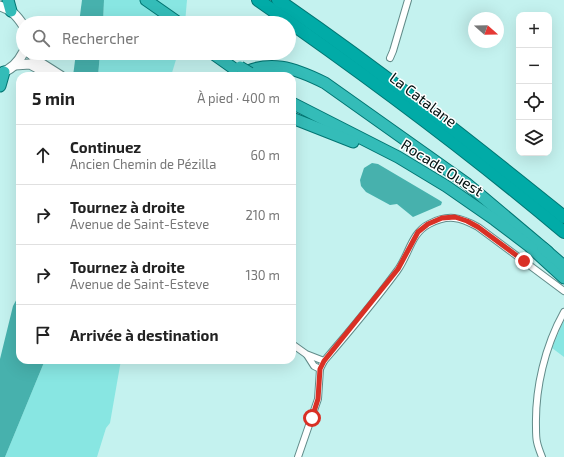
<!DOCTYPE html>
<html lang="fr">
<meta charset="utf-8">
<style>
:root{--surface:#fff;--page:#f2f2f2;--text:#222;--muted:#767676;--line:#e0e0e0}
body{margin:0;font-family:"Exo 2",sans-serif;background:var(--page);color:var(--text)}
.controls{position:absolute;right:12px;top:12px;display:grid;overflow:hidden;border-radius:8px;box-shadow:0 4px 16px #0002}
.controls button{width:36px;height:36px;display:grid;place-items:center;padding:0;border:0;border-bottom:1px solid var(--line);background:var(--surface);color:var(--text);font:20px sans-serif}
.compass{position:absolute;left:468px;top:12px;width:36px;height:36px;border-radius:50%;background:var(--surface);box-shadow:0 4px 16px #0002;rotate:110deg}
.stop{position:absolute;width:12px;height:12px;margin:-9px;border:3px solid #d93025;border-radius:50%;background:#fff}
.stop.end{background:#d93025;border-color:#fff;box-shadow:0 1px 4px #0008}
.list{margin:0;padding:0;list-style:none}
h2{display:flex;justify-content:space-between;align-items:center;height:52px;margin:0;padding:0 16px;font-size:17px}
h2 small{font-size:13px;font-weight:400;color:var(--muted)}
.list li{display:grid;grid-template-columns:26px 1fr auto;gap:12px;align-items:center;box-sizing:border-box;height:60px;padding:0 16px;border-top:1px solid var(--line)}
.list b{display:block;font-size:15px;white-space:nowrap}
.list p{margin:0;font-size:13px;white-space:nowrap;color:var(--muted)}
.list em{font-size:13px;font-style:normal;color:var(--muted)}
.icon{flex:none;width:22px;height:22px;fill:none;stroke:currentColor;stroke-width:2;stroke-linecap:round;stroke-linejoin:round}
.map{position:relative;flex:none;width:564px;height:457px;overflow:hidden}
.search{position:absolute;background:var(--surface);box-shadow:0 4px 16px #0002;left:16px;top:16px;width:280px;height:44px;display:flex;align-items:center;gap:10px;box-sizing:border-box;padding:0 14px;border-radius:22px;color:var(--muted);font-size:15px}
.panel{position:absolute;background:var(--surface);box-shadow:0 4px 16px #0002;left:16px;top:72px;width:280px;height:292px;border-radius:12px}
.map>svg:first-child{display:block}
.green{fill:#88e6e2}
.water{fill:#47b1ad}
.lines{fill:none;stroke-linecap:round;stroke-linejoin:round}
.minor-casing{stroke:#628c8a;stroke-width:8}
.secondary-casing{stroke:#628c8a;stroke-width:11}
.trunk-casing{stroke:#017572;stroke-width:13}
.motorway-casing{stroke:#017572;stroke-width:14}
.minor{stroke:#fff;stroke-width:6}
.secondary{stroke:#fff;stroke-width:9}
.trunk{stroke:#34bcb8;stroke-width:11}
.motorway{stroke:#01aba7;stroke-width:12}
.trunk-bridge-casing{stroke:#017572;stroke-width:13;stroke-linecap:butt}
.trunk-bridge{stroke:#34bcb8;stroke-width:11}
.route{stroke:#d93025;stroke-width:5}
.labels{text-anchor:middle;stroke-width:3;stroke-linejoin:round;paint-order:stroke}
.street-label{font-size:15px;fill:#021110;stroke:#fff}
</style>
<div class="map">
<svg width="564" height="457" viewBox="0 0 564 457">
<rect width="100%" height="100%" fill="#c4f2ef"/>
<g class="green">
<polygon points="104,0 187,0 185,23 103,23"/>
<polygon points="100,53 178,53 171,76 98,76"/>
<polygon points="564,320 564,357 552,348"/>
<polygon points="45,360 121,360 110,423 106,428 97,457 5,457"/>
</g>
<g class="water">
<polygon points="82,0 104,0 103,23 79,23"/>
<polygon points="76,53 100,53 98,76 73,76"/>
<polygon points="372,163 378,164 439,200 442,202 441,205 413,217 397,204 390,205 366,192 361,186 360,180 364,168"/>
<polygon points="20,293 20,360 45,360 5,457 0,457 0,359 13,306"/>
</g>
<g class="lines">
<g class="minor-casing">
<g id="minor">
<polyline points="390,58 393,51 408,0"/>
<polyline points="292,344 306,354 324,361"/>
<polyline points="307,355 314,366 320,369"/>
<path d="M298,457L318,399L320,369L324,361C349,332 374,302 397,271C409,255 411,233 429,224C448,214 460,217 478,227L564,291"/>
<path d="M542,457C540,452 538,447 537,442C536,438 536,432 536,427C535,388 545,346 564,312"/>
</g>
</g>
<g class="secondary-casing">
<g id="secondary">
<path d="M0,6C11,9 17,16 23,25"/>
<polyline points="30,53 39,62 61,76"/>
<polyline points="15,65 30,64 52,76"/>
<path d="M0,73C11,70 18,63 23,53"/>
</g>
</g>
<g class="trunk-casing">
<g id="trunk">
<polyline points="8,0 11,11"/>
<polyline points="146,0 179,23"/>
<polyline points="212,53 236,70"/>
<path d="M237,76C269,58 295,68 325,83L466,183L548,252"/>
<polyline points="0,86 4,72"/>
<polyline points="292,103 398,157 446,186 495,220 528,245 564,278"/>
<polyline points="292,118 353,142"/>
<polyline points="543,248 564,266"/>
</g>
</g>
<g class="motorway-casing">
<g id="motorway">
<path d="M258,0C363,73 466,149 564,232"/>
<path d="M278,0C377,68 471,142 564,217"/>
</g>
</g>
<use href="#minor" class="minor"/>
<use href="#secondary" class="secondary"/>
<use href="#trunk" class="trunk"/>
<use href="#motorway" class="motorway"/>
<g class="trunk-bridge-casing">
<polyline id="trunk-bridge" points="240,67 250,73"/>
</g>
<use href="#trunk-bridge" class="trunk-bridge"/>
</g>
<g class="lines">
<polyline class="route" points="312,418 318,399 320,369 324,361 398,269 418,232 428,224 442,218 455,217 467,221 478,227 524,261"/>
</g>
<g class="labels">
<g class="street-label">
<text transform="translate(423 100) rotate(37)" y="5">La Catalane</text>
<text transform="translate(442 168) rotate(32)" y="5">Rocade Ouest</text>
</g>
</g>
</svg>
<div class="controls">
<button>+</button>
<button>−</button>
<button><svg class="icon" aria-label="locate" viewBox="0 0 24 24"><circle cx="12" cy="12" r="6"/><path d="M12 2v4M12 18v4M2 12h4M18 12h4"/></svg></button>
<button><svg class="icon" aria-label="layers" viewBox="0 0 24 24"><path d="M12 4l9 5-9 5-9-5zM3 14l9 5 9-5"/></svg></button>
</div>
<svg class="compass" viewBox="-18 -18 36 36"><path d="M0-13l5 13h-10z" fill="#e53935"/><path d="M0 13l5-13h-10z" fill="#767676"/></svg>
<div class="stop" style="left:312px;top:418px"></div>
<div class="stop end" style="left:524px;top:261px"></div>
<div class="search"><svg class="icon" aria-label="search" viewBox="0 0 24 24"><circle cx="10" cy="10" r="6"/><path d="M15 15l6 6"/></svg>Rechercher</div>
<section class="panel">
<h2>5 min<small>À pied · 400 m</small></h2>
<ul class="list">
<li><svg class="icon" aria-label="ahead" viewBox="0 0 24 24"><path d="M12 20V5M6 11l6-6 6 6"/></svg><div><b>Continuez</b><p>Ancien Chemin de Pézilla</p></div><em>60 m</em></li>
<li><svg class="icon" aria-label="right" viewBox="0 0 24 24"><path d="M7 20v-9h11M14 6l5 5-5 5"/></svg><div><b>Tournez à droite</b><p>Avenue de Saint-Esteve</p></div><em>210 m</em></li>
<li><svg class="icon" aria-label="right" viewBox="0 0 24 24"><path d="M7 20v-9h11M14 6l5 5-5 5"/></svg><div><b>Tournez à droite</b><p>Avenue de Saint-Esteve</p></div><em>130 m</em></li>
<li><svg class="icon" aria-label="arrive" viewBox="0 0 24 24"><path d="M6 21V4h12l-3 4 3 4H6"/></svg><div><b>Arrivée à destination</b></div></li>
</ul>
</section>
</div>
